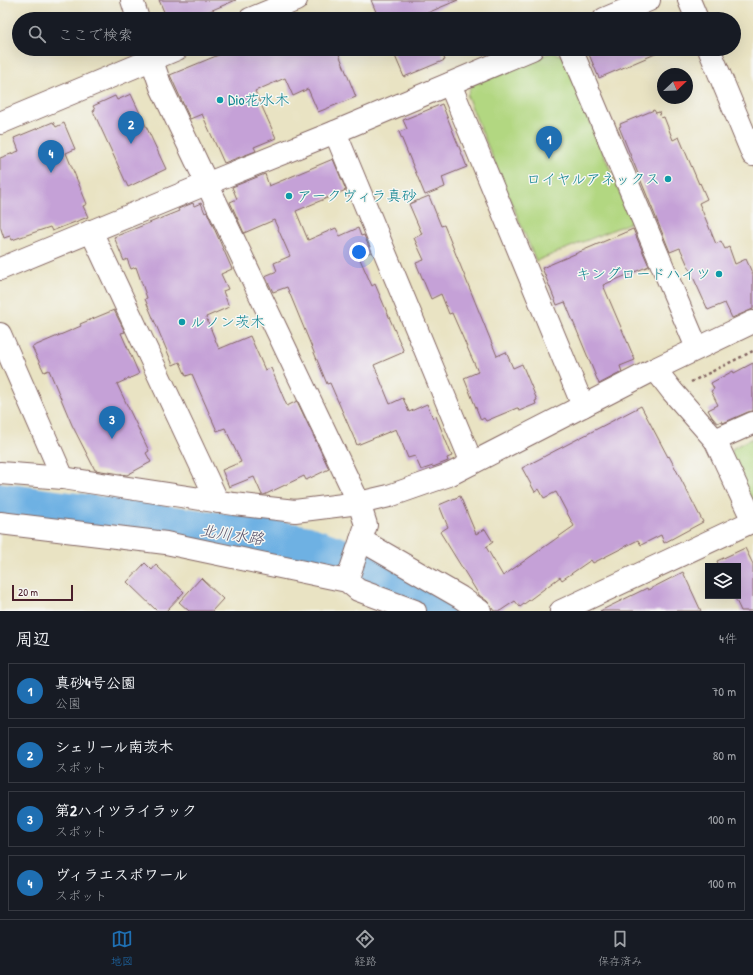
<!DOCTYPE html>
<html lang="ja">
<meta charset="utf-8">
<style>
:root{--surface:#171b24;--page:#20242c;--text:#f1f3f6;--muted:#9ea1a6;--line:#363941;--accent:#1f6fb2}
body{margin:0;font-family:"Patrick Hand","Klee One",sans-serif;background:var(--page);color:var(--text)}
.controls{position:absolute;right:12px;bottom:12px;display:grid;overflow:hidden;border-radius:0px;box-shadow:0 4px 16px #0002}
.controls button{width:36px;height:36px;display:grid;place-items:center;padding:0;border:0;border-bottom:1px solid var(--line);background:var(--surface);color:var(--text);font:20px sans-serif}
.compass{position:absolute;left:657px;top:68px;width:36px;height:36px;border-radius:50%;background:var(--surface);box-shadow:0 4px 16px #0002;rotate:67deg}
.scale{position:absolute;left:12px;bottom:10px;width:61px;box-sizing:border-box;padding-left:4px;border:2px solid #4a1f2b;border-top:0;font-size:11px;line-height:14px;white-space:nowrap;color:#4a1f2b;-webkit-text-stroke:3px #f6f6f2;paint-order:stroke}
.you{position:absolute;left:359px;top:252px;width:14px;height:14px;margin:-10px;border:3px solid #fff;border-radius:50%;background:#1a73e8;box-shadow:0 0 0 6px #1a73e833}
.badge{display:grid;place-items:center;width:26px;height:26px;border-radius:50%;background:var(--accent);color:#fff;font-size:13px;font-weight:700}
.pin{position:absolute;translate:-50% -33px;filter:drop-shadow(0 1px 2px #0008)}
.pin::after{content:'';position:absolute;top:21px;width:14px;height:12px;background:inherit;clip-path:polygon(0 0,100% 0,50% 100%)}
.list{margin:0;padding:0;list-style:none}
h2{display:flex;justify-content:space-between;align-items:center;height:52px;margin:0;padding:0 16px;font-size:17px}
h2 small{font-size:13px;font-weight:400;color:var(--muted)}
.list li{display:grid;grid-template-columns:26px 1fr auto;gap:12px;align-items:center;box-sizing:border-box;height:56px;margin:0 8px 8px;padding:0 8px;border:1px solid var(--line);border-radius:0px}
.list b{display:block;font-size:15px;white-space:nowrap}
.list p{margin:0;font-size:13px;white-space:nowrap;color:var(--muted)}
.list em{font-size:13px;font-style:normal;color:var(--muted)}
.icon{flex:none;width:22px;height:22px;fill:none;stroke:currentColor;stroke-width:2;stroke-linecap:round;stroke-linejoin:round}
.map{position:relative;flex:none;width:753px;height:611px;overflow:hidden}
.search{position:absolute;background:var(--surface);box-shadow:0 4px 16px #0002;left:12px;right:12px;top:12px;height:44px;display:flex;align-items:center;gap:10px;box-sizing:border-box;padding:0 14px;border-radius:22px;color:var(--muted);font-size:15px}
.sheet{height:308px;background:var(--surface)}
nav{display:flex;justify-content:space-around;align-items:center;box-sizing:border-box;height:56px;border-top:1px solid var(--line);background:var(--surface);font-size:11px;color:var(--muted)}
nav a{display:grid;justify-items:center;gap:2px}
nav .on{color:var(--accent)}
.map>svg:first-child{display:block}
.green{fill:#b2d781;stroke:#7e7b56}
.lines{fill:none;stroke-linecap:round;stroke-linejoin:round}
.river{stroke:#6eb1e3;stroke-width:37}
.building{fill:#c5a1d7}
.minor-casing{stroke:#826460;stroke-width:24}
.path{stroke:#826460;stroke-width:2.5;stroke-dasharray:3 3;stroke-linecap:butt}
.minor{stroke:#fff;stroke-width:22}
.culture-dot{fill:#0f9aa8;stroke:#f6f6f2;stroke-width:1.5}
.labels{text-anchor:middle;stroke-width:3;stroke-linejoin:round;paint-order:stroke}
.culture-label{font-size:15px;fill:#0d838f;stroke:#f6f6f2;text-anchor:start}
.water-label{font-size:16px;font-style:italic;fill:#57526b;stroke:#f6f6f2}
</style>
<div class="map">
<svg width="753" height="611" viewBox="0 0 753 611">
<rect width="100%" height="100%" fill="#f6f6f2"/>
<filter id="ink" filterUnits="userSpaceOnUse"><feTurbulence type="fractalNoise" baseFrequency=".025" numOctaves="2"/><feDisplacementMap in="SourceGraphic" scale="8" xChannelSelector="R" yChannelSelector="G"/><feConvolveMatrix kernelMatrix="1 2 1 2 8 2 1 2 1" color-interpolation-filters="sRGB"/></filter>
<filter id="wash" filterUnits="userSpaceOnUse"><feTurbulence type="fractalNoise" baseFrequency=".012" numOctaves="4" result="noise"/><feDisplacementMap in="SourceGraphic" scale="16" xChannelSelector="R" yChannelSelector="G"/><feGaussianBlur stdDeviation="0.9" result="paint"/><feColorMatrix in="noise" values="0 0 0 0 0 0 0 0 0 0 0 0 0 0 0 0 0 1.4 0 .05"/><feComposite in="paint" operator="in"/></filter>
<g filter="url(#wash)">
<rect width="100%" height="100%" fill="#e9e3c3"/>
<g class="green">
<polygon points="552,52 563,56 632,222 536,261 467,96 472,84"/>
<polygon points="753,438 753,508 729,462 733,448"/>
</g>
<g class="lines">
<polyline class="river" points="0,501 266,537 306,544 363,564 444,607 450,611"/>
</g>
<g id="blocks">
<g class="building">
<polygon points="159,0 236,0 191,19 167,19"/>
<polygon points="371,0 458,0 425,14 427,19 379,19"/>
<polygon points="233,49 337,49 356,97 318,112 308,89 293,96 285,78 255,91 276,138 254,147 256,151 224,163 202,114 190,119 170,75"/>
<polygon points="392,49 440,49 445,60 404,77"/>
<polygon points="595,49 667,49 599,78 588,52"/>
<polygon points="131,94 166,169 128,187 93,111 95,110 93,106 115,96 117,100"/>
<polygon points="442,104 467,167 442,177 445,187 425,195 399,132 407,129 403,120"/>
<polygon points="654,110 656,113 659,112 661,118 664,117 673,140 679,137 699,184 700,183 707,199 699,203 716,244 721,241 725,249 729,247 735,264 746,259 753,275 753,309 732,318 725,303 708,310 680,248 670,252 619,127 621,126 620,124"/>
<polygon points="53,122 56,127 64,123 75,149 66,153 87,204 83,206 88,217 52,231 50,227 12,240 10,236 4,238 0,226 0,158 19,151 14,138"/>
<polygon points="333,159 346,190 296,211 308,240 336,228 340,236 358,228 361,236 364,235 371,252 359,257 372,286 375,284 404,352 374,365 390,404 403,398 409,412 427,404 433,418 436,416 452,456 447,458 448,461 433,467 433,466 421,470 415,456 408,458 396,429 357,445 330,383 327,384 287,287 273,292 265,276 277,271 274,263 290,256 274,220 244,233 230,202 237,199 232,187 265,174 269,186"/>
<polygon points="429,196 441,226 444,225 497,356 506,352 513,368 522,364 537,400 535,401 536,404 519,411 518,408 517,408 486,421 484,418 481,420 464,378 478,372 452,313 449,314 441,294 431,299 416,263 424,260 414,238 422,234 409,204"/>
<polygon points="193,203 194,206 201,203 205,213 207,212 232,269 221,274 228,289 223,291 229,307 206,317 219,349 250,336 265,370 271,368 287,406 297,401 329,469 306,480 304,476 264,495 262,495 254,477 229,487 222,470 241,462 225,428 217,431 192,374 186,376 180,362 173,365 145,299 147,298 136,267 131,269 127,259 124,261 114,237 179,211 178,209"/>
<polygon points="633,229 649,266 603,285 635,360 620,366 622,372 599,384 565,302 557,305 542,268"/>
<polygon points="114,310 125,332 121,333 139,374 117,384 149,451 146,453 151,462 127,475 95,470 72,425 49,370 44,372 32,347 81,326 80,324"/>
<polygon points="753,363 753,411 748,412 723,423 722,421 717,423 712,417 708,410 718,405 711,391 714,389 711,383 733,371 734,373"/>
<polygon points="641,406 668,457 669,456 703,522 664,543 661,535 641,545 638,540 593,563 591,560 562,580 560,577 520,607 515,601 500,611 494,611 487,601 479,595 440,532 448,527 439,505 460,496 476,534 485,529 493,542 486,547 503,576 574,526 556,492 544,498 539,489 535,492 522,468"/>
<polygon points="745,548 753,564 753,611 741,611 734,596 738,596 738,566 719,566 717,561"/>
<polygon points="145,563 152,570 156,565 184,592 166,611 157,611 127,582"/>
<polygon points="683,572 701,611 600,611 647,588 648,590"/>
<polygon points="201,578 223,599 212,611 189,611 179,602"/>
</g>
</g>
</g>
<g filter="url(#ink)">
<use href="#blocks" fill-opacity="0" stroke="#826460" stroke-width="1"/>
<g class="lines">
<g class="minor-casing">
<g id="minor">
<polyline points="132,0 138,19"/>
<polyline points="689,0 697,19"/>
<polyline points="250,19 296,0"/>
<polyline points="604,19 649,0"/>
<polyline points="148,49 161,87 359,503 366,525 347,581"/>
<polyline points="571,49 697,348"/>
<polyline points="709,49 753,155"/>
<polyline points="450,84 583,406"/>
<polyline points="0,123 177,49"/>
<polyline points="335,132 472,463"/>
<polyline points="91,231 218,502"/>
<polyline points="0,269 206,184 335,132 532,49"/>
<polyline points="0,334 63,478"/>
<polyline points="655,369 672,391 715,440 753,521"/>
<polyline points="715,440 753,423"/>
<polyline points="0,473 63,478 234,504 295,511 359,503 389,496 449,475 655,369 753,322"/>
<polyline points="0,523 166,543 347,581 358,590 415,611"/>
<polyline points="361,540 460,597 480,611"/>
<polyline points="561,611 753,521"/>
</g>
</g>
<polyline class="path" points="691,382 753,351"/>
<use href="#minor" class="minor"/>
</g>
</g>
<g class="culture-dot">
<circle cx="220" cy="100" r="4"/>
<circle cx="668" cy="179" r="4"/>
<circle cx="289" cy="196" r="4"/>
<circle cx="719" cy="274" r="4"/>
<circle cx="182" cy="322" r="4"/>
</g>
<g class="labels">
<g class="culture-label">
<text x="228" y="105">Dio花水木</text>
<text x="660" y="184" text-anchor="end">ロイヤルアネックス</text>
<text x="297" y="201">アークヴィラ真砂</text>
<text x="711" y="279" text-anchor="end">キングロードハイツ</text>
<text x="190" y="327">ルノン茨木</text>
</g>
<g class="water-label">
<text transform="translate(232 534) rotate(8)" y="6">北川水路</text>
</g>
</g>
</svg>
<div class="controls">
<button><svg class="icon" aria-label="layers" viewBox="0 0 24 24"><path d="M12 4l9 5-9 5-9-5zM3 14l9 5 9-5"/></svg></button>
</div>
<svg class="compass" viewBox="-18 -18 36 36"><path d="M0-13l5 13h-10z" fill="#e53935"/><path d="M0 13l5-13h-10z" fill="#9ea1a6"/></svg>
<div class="scale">20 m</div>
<div class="you"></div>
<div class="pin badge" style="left:549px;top:159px">1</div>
<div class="pin badge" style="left:131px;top:144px">2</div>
<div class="pin badge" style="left:112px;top:439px">3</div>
<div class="pin badge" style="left:51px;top:173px">4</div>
<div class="search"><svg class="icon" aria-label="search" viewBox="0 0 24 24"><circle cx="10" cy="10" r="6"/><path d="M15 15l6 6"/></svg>ここで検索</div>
</div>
<section class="sheet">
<h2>周辺<small>4件</small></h2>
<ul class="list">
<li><span class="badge">1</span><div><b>真砂4号公園</b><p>公園</p></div><em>70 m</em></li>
<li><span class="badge">2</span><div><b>シェリール南茨木</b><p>スポット</p></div><em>80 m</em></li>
<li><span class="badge">3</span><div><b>第2ハイツライラック</b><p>スポット</p></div><em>100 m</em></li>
<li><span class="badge">4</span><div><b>ヴィラエスポワール</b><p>スポット</p></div><em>100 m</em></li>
</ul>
</section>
<nav>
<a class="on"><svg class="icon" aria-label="map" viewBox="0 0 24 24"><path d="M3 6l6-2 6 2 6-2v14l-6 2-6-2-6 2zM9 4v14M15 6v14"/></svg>地図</a>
<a><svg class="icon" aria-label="directions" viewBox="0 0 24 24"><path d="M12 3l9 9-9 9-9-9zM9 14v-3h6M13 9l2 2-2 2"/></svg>経路</a>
<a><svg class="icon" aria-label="saved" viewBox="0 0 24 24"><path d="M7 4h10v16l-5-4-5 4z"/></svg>保存済み</a>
</nav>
